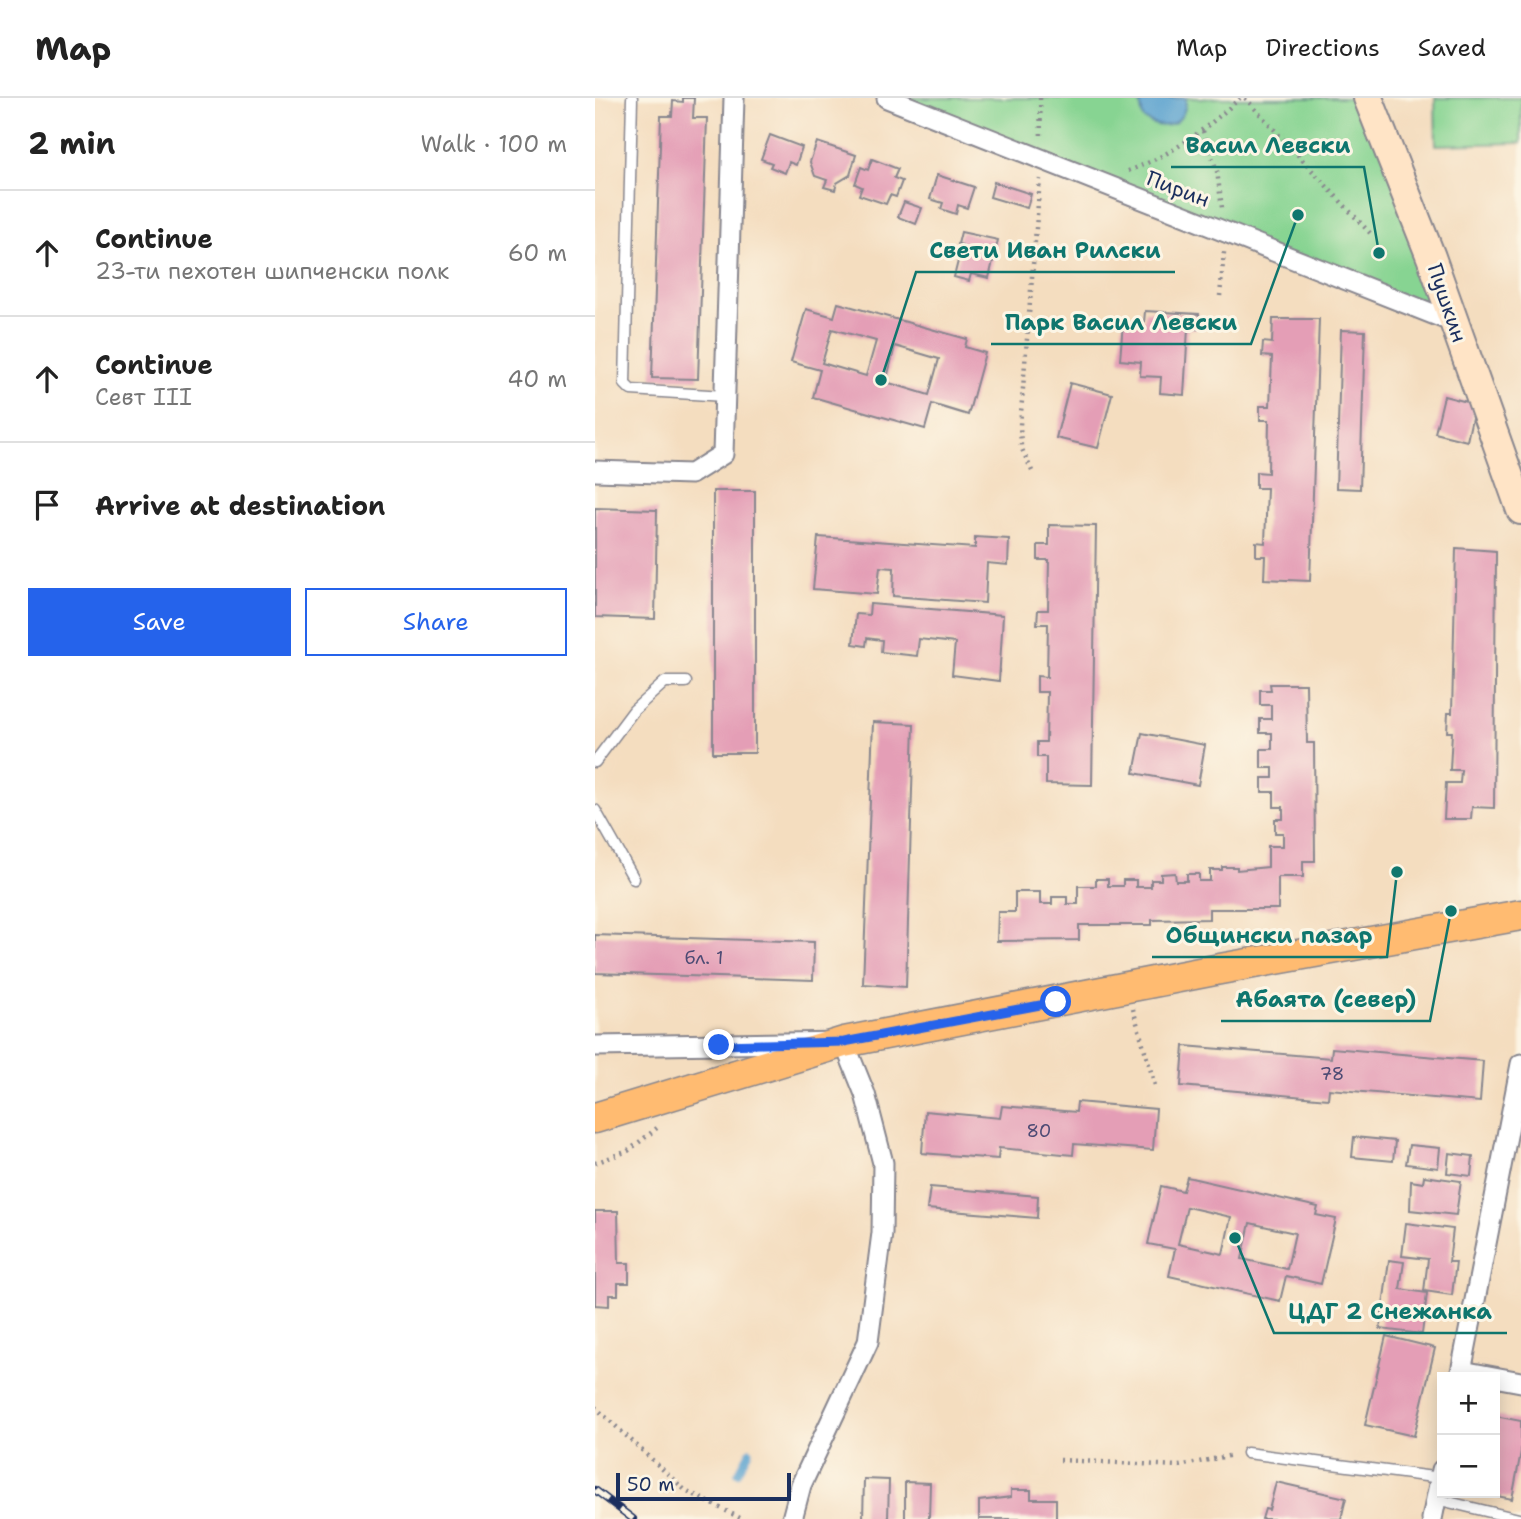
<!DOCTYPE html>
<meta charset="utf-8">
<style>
:root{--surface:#fff;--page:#f6f6f6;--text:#222;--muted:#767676;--line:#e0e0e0;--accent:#2563eb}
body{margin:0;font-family:"Shantell Sans",sans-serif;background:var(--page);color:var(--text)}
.controls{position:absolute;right:21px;bottom:21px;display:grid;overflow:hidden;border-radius:0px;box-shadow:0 4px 18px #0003}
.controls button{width:63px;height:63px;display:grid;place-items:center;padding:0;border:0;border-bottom:2px solid var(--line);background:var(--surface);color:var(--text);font:35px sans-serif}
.scale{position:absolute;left:21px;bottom:18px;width:175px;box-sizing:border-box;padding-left:7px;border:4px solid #1b2f5e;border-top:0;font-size:19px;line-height:24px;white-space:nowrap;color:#1b2f5e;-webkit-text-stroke:5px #fcf5e5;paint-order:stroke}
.stop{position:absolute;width:21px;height:21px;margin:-16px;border:5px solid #2563eb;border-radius:50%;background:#fff}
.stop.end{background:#2563eb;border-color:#fff;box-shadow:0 2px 7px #0008}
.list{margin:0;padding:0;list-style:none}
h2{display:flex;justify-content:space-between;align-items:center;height:91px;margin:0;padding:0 28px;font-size:30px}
h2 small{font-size:23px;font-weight:400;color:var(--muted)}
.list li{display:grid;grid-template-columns:46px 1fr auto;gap:21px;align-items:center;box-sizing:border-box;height:126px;padding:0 28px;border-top:2px solid var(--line)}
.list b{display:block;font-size:26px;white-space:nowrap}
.list p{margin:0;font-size:23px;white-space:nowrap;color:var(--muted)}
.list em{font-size:23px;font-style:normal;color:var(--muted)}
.actions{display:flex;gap:14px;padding:21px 28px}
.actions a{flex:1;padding:16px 0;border:2px solid var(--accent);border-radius:0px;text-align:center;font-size:24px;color:var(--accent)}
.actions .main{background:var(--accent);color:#fff}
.icon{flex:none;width:38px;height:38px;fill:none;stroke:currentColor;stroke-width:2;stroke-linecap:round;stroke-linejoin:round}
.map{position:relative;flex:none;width:926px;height:1421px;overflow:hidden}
header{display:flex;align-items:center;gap:42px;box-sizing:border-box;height:98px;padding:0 35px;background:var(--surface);border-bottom:2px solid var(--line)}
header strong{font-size:33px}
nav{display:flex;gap:38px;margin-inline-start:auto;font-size:24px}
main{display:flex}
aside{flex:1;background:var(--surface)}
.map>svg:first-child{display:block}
.green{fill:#87d492;stroke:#518278;stroke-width:2}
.water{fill:#58a1cf;stroke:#3a6896;stroke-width:2}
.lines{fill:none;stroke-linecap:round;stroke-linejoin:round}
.stream{stroke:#58a1cf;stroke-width:7}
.building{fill:#e49eb6;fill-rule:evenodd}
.lane-casing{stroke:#88868e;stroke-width:13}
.street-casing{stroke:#88868e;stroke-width:23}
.secondary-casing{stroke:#88868e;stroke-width:32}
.primary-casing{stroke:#88868e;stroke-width:33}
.path{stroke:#88868e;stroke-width:4.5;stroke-dasharray:2 5;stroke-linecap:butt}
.lane{stroke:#fff;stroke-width:10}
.street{stroke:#fff;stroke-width:19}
.secondary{stroke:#ffe4c6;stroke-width:28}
.primary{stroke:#ffbb71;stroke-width:30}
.rail-casing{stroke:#1b2f5e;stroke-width:8}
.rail{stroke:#fcf5e5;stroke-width:5;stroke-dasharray:16;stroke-linecap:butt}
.route{stroke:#2563eb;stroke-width:9}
.labels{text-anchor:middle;stroke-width:6;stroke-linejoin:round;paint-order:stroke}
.number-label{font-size:18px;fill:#4d4b74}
.street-label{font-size:21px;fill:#1b2f5e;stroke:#fcf5e5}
.leader{fill:none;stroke:#0f766e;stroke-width:2.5}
.callout-dot{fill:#0f766e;stroke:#fcf5e5;stroke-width:2.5}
.callout-label{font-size:23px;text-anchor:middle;font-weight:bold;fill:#0f766e;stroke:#fcf5e5;stroke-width:6;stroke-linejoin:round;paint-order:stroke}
</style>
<header>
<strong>Map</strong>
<nav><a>Map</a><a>Directions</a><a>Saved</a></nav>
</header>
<main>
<aside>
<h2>2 min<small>Walk · 100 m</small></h2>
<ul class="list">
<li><svg class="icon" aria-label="ahead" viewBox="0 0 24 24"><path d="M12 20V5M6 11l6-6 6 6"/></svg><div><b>Continue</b><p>23-ти пехотен шипченски полк</p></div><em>60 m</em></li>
<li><svg class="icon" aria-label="ahead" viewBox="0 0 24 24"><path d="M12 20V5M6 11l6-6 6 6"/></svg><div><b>Continue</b><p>Севт III</p></div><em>40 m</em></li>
<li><svg class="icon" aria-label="arrive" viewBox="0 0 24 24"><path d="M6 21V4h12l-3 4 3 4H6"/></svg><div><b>Arrive at destination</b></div></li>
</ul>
<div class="actions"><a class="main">Save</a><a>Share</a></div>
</aside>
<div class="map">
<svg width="926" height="1421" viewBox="0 0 926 1421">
<rect width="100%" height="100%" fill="#fcf5e5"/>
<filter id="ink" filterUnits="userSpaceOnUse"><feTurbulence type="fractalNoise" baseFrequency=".0143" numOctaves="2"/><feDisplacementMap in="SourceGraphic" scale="14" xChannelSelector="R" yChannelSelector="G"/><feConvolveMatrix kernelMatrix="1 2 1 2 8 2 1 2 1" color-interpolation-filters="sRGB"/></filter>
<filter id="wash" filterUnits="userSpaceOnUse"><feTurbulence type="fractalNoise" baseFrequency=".00686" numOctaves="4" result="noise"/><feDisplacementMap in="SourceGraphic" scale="28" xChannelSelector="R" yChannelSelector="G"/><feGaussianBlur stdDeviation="1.57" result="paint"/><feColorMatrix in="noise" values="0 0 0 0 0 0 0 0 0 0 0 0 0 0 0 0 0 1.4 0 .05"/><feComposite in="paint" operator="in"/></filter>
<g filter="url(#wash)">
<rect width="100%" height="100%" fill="#f4ddbf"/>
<g class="green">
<polygon points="292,0 773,0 858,224"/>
<polygon points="840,0 926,0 926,45 841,47"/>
</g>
<path class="water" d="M544,0H591C592,26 568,36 548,20Z"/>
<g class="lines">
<polyline class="stream" points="143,1375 155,1353"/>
</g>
<g id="blocks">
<g class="building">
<polygon points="88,0 99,0 98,20 112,20 103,281 57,280 66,18 77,18 78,3 88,4"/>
<polygon points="175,37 207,49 201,67 194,64 190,75 175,69 177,65 166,61"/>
<polygon points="222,44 261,57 255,77 242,85 240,92 229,89 232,82 220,78 215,64"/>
<polygon points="277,61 303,71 299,80 307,83 301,99 295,97 291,106 264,97 267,89 260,86 266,69 273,72"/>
<polygon points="342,77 379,89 372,110 363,107 361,116 346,111 348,105 335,101"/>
<polygon points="399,84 436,96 432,110 395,99"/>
<polygon points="309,104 327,110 321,126 303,119"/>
<polygon points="366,134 403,142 394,180 376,176 374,183 359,179 367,147 363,146"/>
<path d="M243,205L372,241L370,249L390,255L373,317L337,306L330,331L218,299L225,272L196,264L211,211L239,219ZM237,231L281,243L271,278L227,265ZM300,248L344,261L334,297L291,284Z"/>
<polygon points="550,213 604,216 603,231 593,230 589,297 565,295 566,279 545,278 546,264 525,262 528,224 549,225"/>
<polygon points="678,221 724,221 715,483 669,481 670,458 661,458 661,444 670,445 672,390 661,390 661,374 673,375 674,322 665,322 665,308 675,308 677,259 667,258 668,244 677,245"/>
<polygon points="746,232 770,233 765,391 741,390"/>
<polygon points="475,285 517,296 503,350 461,340"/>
<polygon points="849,298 880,306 872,343 840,335"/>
<rect x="118" y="393" width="42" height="262"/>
<polygon points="0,410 62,412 60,521 0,519"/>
<polygon points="454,427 501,428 497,687 451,686 451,659 442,659 442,644 451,644 452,594 442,594 442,578 452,579 453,526 442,526 443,512 453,512 454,462 443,462 443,447 454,447"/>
<polygon points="223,439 380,450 380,439 414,441 413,467 392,465 390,505 298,498 299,470 285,469 282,496 218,491"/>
<polygon points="861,450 901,453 899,710 877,709 876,721 849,721 851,685 865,685 866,672 855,672 857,634 852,634 853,615 857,615"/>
<polygon points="275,506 408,517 404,583 357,577 360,545 324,541 322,558 286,554 287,542 272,540 271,548 258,546 261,516 274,517"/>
<polygon points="675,586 711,586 712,645 719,645 720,763 708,763 708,779 683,779 683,811 614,811 614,821 557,822 557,827 484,827 484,842 402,843 403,814 420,814 420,794 445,794 445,806 457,806 457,799 472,799 472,806 483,806 483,788 501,788 501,781 513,781 513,788 528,788 528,782 541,782 541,789 556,789 556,782 566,782 566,776 580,775 581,783 592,783 592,776 604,776 604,783 615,783 615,772 627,772 627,769 642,769 642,772 673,769 673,748 688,748 688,735 680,735 680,721 688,721 688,709 679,709 679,694 667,694 667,680 678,680 678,670 666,670 666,651 677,651 677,635 665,635 665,621 676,621 676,607 665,607 665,592 676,592"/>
<polygon points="278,624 319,626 311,889 268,886"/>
<polygon points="547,635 610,647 603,687 539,675"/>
<polygon points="0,837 219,844 218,882 0,875"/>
<polygon points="589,948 736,960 737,950 888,963 885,1004 734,991 733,1001 586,988"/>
<polygon points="482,1004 561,1011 558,1052 479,1046 478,1057 404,1050 403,1061 327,1055 330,1013 405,1020 407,1008 481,1014"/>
<polygon points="759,1039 800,1043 798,1063 757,1059"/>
<polygon points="814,1047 845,1050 843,1070 811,1066"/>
<polygon points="854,1055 878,1058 876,1078 852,1075"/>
<polygon points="829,1078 866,1083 861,1117 815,1112 816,1083 828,1085"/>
<path d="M592,1079L723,1109L721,1117L741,1121L726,1186L691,1178L685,1203L574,1178L580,1151L553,1146L566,1088L588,1093ZM592,1109L636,1119L628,1156L583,1146ZM655,1125L700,1135L692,1171L647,1161Z"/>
<polygon points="335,1089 443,1098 442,1120 332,1111"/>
<polygon points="0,1113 23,1113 24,1165 34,1165 34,1185 23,1185 23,1197 14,1197 14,1208 0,1207"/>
<polygon points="811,1125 858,1131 854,1164 861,1164 857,1197 829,1193 833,1161 807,1158"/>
<polygon points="794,1162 809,1164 805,1191 832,1195 827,1236 785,1231"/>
<polygon points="791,1238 840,1250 819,1338 770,1327"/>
<polygon points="900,1318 926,1323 926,1354 917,1401 892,1396 900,1395"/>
<polygon points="269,1381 294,1382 293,1421 268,1421"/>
<polygon points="310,1384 335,1385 334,1421 310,1421"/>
<polygon points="681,1384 751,1400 746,1421 667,1421 670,1411 674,1412"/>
<polygon points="416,1392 436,1392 436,1401 461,1401 461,1421 384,1421 384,1403 416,1399"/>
</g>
</g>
</g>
<g filter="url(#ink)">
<use href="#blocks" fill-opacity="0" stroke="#88868e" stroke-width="2"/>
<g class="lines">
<g class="lane-casing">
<g id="lane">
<polyline points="37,0 30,286 36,292 129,298"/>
<polyline points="0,664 39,612 70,584 91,584"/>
<polyline points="0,712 39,781"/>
<polyline points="652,1355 846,1380"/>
<polyline points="841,1401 924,1421"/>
</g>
</g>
<g class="street-casing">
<g id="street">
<polyline points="292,0 858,224"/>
<polyline points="0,373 96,376 128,356 139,0"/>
<polyline points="0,948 249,944 270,996 288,1065 287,1135 273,1244 206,1387 197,1421"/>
<polyline points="867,1273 926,1284"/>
<polyline points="865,1279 926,966"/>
<polyline points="837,1421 847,1372"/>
</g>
</g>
<g class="secondary-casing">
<polyline id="secondary" points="773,0 836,159 926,412"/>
</g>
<g class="primary-casing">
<polyline id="primary" points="0,1020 249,944 625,871 926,817"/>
</g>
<g class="path">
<polyline points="445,0 446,41"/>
<polyline points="650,0 775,135"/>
<polyline points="608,33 622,73 627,110"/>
<path d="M533,73C577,57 611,31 645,0"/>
<polyline points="625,198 629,154"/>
<polyline points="437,373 426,349 425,327 445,81"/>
<polyline points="538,911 561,991"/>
<polyline points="0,1065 33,1053 62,1030"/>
<polyline points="0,1309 90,1392 147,1421"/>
<polyline points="465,1362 584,1368 638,1357"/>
</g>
<use href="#lane" class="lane"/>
<use href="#street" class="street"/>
<use href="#secondary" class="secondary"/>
<use href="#primary" class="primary"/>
<g class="rail-casing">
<polyline id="rail" points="0,1392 38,1421"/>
</g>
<use href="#rail" class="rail"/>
</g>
</g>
<g class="lines" filter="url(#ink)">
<polyline class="route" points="124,947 249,944 461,904"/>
</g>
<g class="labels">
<g class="number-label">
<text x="109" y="866">бл. 1</text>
<text x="737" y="982">78</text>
<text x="444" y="1039">80</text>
</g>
<g class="street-label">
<text transform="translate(583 91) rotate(21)" y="7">Пирин</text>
<text transform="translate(852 205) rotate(71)" y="7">Пушкин</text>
</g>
</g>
<path class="leader" d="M784 155L769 69H576M286 282L321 174H580M703 117L656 246H396M802 774L792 859H557M856 813L835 923H626M640 1140L679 1235H912"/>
<g class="callout-dot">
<circle cx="784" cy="155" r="7"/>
<circle cx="286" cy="282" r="7"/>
<circle cx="703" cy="117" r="7"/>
<circle cx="802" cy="774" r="7"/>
<circle cx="856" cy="813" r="7"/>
<circle cx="640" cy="1140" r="7"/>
</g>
<g class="callout-label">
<text x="673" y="55">Васил Левски</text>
<text x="450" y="160">Свети Иван Рилски</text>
<text x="526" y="232">Парк Васил Левски</text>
<text x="674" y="845">Общински пазар</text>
<text x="731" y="909">Абаята (север)</text>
<text x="795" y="1221">ЦДГ 2 Снежанка</text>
</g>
</svg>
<div class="controls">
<button>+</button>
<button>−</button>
</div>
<div class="scale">50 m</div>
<div class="stop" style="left:461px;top:904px"></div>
<div class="stop end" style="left:124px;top:947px"></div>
</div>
</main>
